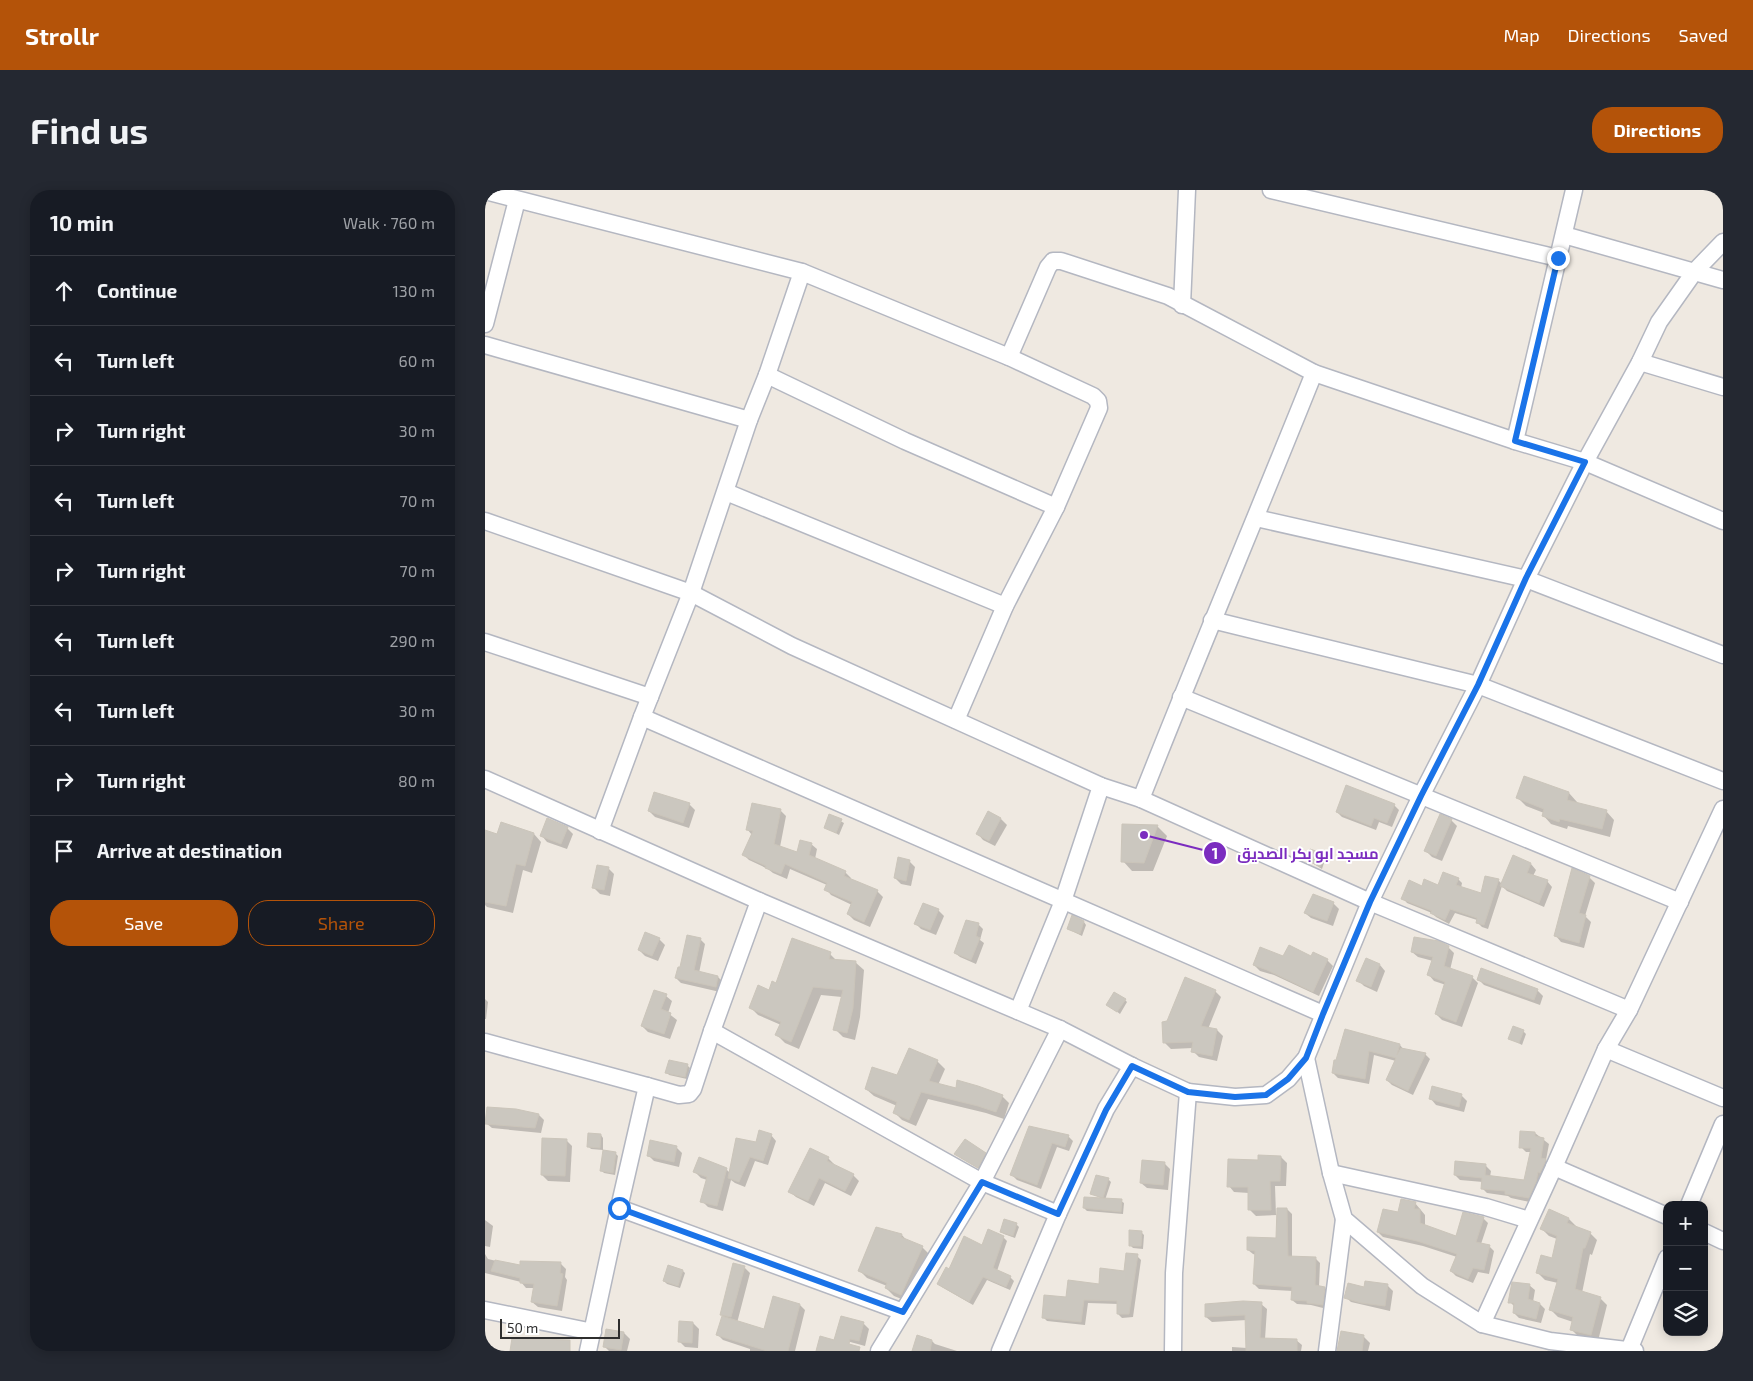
<!DOCTYPE html>
<meta charset="utf-8">
<style>
:root{--surface:#171b24;--page:#242831;--text:#f1f3f6;--muted:#9ea1a6;--line:#363941;--accent:#b45309}
body{margin:0;font-family:"Exo 2",Cairo,sans-serif;background:var(--page);color:var(--text)}
.controls{position:absolute;right:15px;bottom:15px;display:grid;overflow:hidden;border-radius:10px;box-shadow:0 2px 12px #0003}
.controls button{width:45px;height:45px;display:grid;place-items:center;padding:0;border:0;border-bottom:1px solid var(--line);background:var(--surface);color:var(--text);font:25px sans-serif}
.scale{position:absolute;left:15px;bottom:12px;width:120px;box-sizing:border-box;padding-left:5px;border:2px solid #2e2e2e;border-top:0;font-size:14px;line-height:18px;white-space:nowrap;color:#2e2e2e;-webkit-text-stroke:4px #fff;paint-order:stroke}
.stop{position:absolute;width:15px;height:15px;margin:-11px;border:4px solid #1a73e8;border-radius:50%;background:#fff}
.stop.end{background:#1a73e8;border-color:#fff;box-shadow:0 1px 5px #0008}
.list{margin:0;padding:0;list-style:none}
h2{display:flex;justify-content:space-between;align-items:center;height:65px;margin:0;padding:0 20px;font-size:21px}
h2 small{font-size:16px;font-weight:400;color:var(--muted)}
.list li{display:grid;grid-template-columns:32px 1fr auto;gap:15px;align-items:center;box-sizing:border-box;height:70px;padding:0 20px;border-top:1px solid var(--line)}
.list b{display:block;font-size:19px;white-space:nowrap}
.list em{font-size:16px;font-style:normal;color:var(--muted)}
.actions{display:flex;gap:10px;padding:15px 20px}
.actions a{flex:1;padding:11px 0;border:1px solid var(--accent);border-radius:20px;text-align:center;font-size:18px;color:var(--accent)}
.actions .main{background:var(--accent);color:#fff}
.icon{flex:none;width:28px;height:28px;fill:none;stroke:currentColor;stroke-width:2;stroke-linecap:round;stroke-linejoin:round}
.map{position:relative;flex:none;width:1238px;height:1161px;overflow:hidden;border-radius:20px}
header{display:flex;align-items:center;gap:30px;box-sizing:border-box;height:70px;padding:0 25px;background:var(--accent);color:#fff}
header strong{font-size:24px}
nav{display:flex;gap:28px;margin-inline-start:auto;font-size:18px}
.intro{display:flex;align-items:center;justify-content:space-between;box-sizing:border-box;height:120px;padding:0 30px}
h1{margin:0;font-size:35px}
.button{padding:12px 22px;border-radius:20px;background:var(--accent);color:#fff;font-size:18px;font-weight:700}
main{display:flex;gap:30px;padding:0 30px}
aside{flex:1;background:var(--surface);border-radius:20px;box-shadow:0 2px 12px #0003}
.map>svg:first-child{display:block}
.shadow{fill:#0003}
.building{fill:#cbc7bf;stroke:#cbc5ba}
.lines{fill:none;stroke-linecap:round;stroke-linejoin:round}
.minor-casing{stroke:#b4b7c1;stroke-width:19}
.minor{stroke:#fff;stroke-width:16}
.route{stroke:#1a73e8;stroke-width:6}
.leader{fill:none;stroke:#7b2cbf;stroke-width:2}
.callout-dot{fill:#7b2cbf;stroke:#fff;stroke-width:2}
.mark-label{font-size:15px;text-anchor:middle;font-weight:bold;fill:#fff}
.callout-label{font-size:15px;text-anchor:middle;font-weight:bold;fill:#7b2cbf;stroke:#fff;stroke-width:4;stroke-linejoin:round;paint-order:stroke}
</style>
<header>
<strong>Strollr</strong>
<nav><a>Map</a><a>Directions</a><a>Saved</a></nav>
</header>
<div class="intro"><h1>Find us</h1><a class="button">Directions</a></div>
<main>
<aside>
<h2>10 min<small>Walk · 760 m</small></h2>
<ul class="list">
<li><svg class="icon" aria-label="ahead" viewBox="0 0 24 24"><path d="M12 20V5M6 11l6-6 6 6"/></svg><div><b>Continue</b></div><em>130 m</em></li>
<li><svg class="icon" aria-label="left" viewBox="0 0 24 24"><path d="M17 20v-9H6M10 6l-5 5 5 5"/></svg><div><b>Turn left</b></div><em>60 m</em></li>
<li><svg class="icon" aria-label="right" viewBox="0 0 24 24"><path d="M7 20v-9h11M14 6l5 5-5 5"/></svg><div><b>Turn right</b></div><em>30 m</em></li>
<li><svg class="icon" aria-label="left" viewBox="0 0 24 24"><path d="M17 20v-9H6M10 6l-5 5 5 5"/></svg><div><b>Turn left</b></div><em>70 m</em></li>
<li><svg class="icon" aria-label="right" viewBox="0 0 24 24"><path d="M7 20v-9h11M14 6l5 5-5 5"/></svg><div><b>Turn right</b></div><em>70 m</em></li>
<li><svg class="icon" aria-label="left" viewBox="0 0 24 24"><path d="M17 20v-9H6M10 6l-5 5 5 5"/></svg><div><b>Turn left</b></div><em>290 m</em></li>
<li><svg class="icon" aria-label="left" viewBox="0 0 24 24"><path d="M17 20v-9H6M10 6l-5 5 5 5"/></svg><div><b>Turn left</b></div><em>30 m</em></li>
<li><svg class="icon" aria-label="right" viewBox="0 0 24 24"><path d="M7 20v-9h11M14 6l5 5-5 5"/></svg><div><b>Turn right</b></div><em>80 m</em></li>
<li><svg class="icon" aria-label="arrive" viewBox="0 0 24 24"><path d="M6 21V4h12l-3 4 3 4H6"/></svg><div><b>Arrive at destination</b></div></li>
</ul>
<div class="actions"><a class="main">Save</a><a>Share</a></div>
</aside>
<div class="map">
<svg width="1238" height="1161" viewBox="0 0 1238 1161">
<rect width="100%" height="100%" fill="#efe9e1"/>
<g class="shadow">
<polygon points="1040,587 1084,603 1092,612 1091,614 1121,621 1129,630 1125,647 1083,636 1082,639 1066,634 1058,625 1059,623 1041,616 1033,608"/>
<polygon points="204,614 210,620 204,638 170,627 164,621"/>
<polygon points="909,615 914,620 907,637 894,632 891,640 857,627 852,622"/>
<polygon points="295,620 301,626 295,657 312,664 326,654 332,659 330,669 360,682 366,688 365,690 392,701 398,707 385,737 369,730 363,724 367,715 346,705 341,699 342,695 305,679 302,689 288,683 283,679 264,670 258,664 267,645 262,639"/>
<polygon points="503,623 516,629 522,635 510,656 498,650 493,644"/>
<polygon points="345,626 359,633 354,645 340,637"/>
<polygon points="966,630 972,636 957,671 947,667 941,661"/>
<polygon points="639,636 673,637 682,646 668,681 647,681 638,671"/>
<polygon points="82,638 88,644 82,659 62,652 57,646"/>
<polygon points="0,641 13,645 49,644 56,652 47,683 38,680 28,723 2,717 0,715"/>
<polygon points="826,661 839,665 841,667 837,679 823,670"/>
<polygon points="1029,667 1046,674 1051,680 1048,686 1062,691 1067,697 1059,717 1022,701 1017,696 1003,739 997,737 992,732 992,730 970,723 964,734 951,727 947,723 922,713 918,708 937,697 954,696 973,689 977,693 976,698 997,705 1013,690 1017,694"/>
<polygon points="424,671 430,677 426,696 416,694 410,688"/>
<polygon points="123,678 129,684 125,706 115,704 109,698"/>
<polygon points="1104,687 1110,693 1100,726 1106,732 1099,758 1076,752 1071,746"/>
<polygon points="848,713 854,719 848,736 826,728 820,723"/>
<polygon points="453,720 459,726 451,745 436,739 430,733"/>
<polygon points="599,732 601,735 597,746 583,739"/>
<polygon points="493,734 498,739 495,750 499,753 491,774 475,767 470,763"/>
<polygon points="174,749 180,755 173,771 160,766 154,760"/>
<polygon points="215,749 220,754 214,783 233,787 238,792 235,802 196,793 191,788 196,778"/>
<polygon points="963,757 969,763 965,780 987,787 993,793 977,837 957,830 951,824 961,795 949,791 944,785 948,771 933,767 927,762"/>
<polygon points="345,764 352,771 370,772 379,780 375,827 370,850 358,847 350,839 357,807 336,805 314,859 300,853 292,845 296,835 273,825 265,817 292,794"/>
<polygon points="799,768 842,770 848,776 834,806 789,785 775,781 769,775"/>
<polygon points="895,775 900,781 892,802 879,796 873,790"/>
<polygon points="993,789 1052,800 1058,806 1055,815 999,795"/>
<polygon points="730,801 736,807 723,839 732,840 738,846 732,871 714,867 708,861 708,858 686,859 680,853 683,833"/>
<polygon points="181,806 187,811 183,823 192,830 185,849 163,842 157,836"/>
<polygon points="0,809 3,812 1,829 0,829"/>
<polygon points="640,810 642,812 635,824 623,815"/>
<polygon points="861,840 915,855 919,860 940,864 945,869 928,905 907,895 902,890 911,871 889,865 884,894 853,888 848,883"/>
<polygon points="1038,841 1041,844 1037,855 1024,848"/>
<polygon points="425,860 452,871 460,879 453,895 517,906 524,913 519,929 501,923 443,909 431,936 417,930 409,922 412,916 389,906 381,899 413,886"/>
<polygon points="202,875 205,878 202,889 184,885 182,882"/>
<polygon points="976,905 982,911 979,922 951,915 946,909"/>
<polygon points="31,920 54,925 59,930 56,943 7,938 1,933"/>
<polygon points="545,938 583,946 588,951 584,961 572,957 556,999 532,990 527,985"/>
<polygon points="1050,943 1064,954 1061,970 1065,975 1049,1013 1026,1008 1023,1006 1002,1003 997,998 998,992 975,990 970,985 1001,976 1006,981 1005,987 1040,992 1046,962 1041,962 1036,957"/>
<polygon points="116,945 118,948 118,960 106,959 103,956"/>
<polygon points="286,945 291,951 283,975 270,971 260,997 250,993 246,990 238,1021 223,1017 217,1011 222,990 216,988 210,982 241,979 245,983 272,954"/>
<polygon points="81,950 87,956 85,992 63,991 57,985"/>
<polygon points="191,957 197,963 194,977 169,971 163,965"/>
<polygon points="130,963 133,966 130,985 119,983 116,980"/>
<polygon points="471,964 500,964 505,968 498,981 476,968"/>
<polygon points="796,967 802,973 801,996 790,996 791,1025 802,1019 807,1024 807,1068 831,1069 835,1073 834,1097 840,1098 844,1103 842,1119 826,1115 812,1114 807,1110 808,1101 774,1099 769,1094 771,1065 768,1064 763,1060 792,1050 793,1025 771,1026 765,1020 764,1003 749,1002 744,996 774,971"/>
<polygon points="343,968 349,974 348,975 368,985 374,991 366,1006 340,993 329,1016 311,1007 305,1002"/>
<polygon points="679,973 685,979 683,1000 662,998 656,993"/>
<polygon points="623,989 626,992 620,1010 636,1011 639,1013 638,1024 602,1021 599,1018 618,1009 607,1004"/>
<polygon points="930,1013 940,1025 940,1036 972,1048 998,1028 1003,1033 996,1054 1004,1056 1009,1061 1004,1084 993,1082 988,1093 971,1086 966,1081 972,1067 938,1056 898,1047 893,1042 914,1023"/>
<polygon points="1084,1029 1091,1036 1090,1037 1105,1043 1112,1050 1107,1065 1105,1064 1097,1103 1115,1108 1122,1115 1113,1151 1093,1146 1086,1139 1088,1132 1073,1127 1066,1120 1073,1093 1060,1090 1053,1083 1068,1070 1072,1049 1064,1046 1057,1039"/>
<polygon points="0,1030 8,1036 5,1057 0,1056"/>
<polygon points="531,1034 534,1037 530,1048 519,1044 516,1042"/>
<polygon points="391,1038 417,1045 423,1052 437,1057 445,1065 424,1112 409,1106 401,1098 402,1096 382,1088 374,1080"/>
<polygon points="656,1042 659,1045 658,1059 648,1058 645,1055"/>
<polygon points="518,1047 522,1051 512,1081 525,1087 529,1091 525,1100 502,1090 488,1115 457,1097 453,1093 465,1080 498,1056"/>
<polygon points="0,1064 3,1069 36,1077 36,1072 76,1074 81,1079 80,1087 82,1090 77,1121 53,1117 47,1112 50,1098 41,1098 36,1092 0,1083"/>
<polygon points="652,1066 656,1070 648,1127 637,1128 633,1124 634,1114 603,1113 600,1135 562,1131 558,1127 582,1109 640,1083"/>
<polygon points="259,1077 265,1083 252,1133 280,1141 315,1115 320,1120 310,1161 265,1161 265,1159 238,1150 233,1145 241,1129 236,1124"/>
<polygon points="198,1081 200,1083 195,1098 182,1094 179,1091"/>
<polygon points="881,1092 903,1096 908,1101 905,1121 866,1112 861,1107 880,1098"/>
<polygon points="1044,1095 1050,1100 1048,1112 1055,1114 1060,1119 1056,1133 1034,1128 1029,1123 1030,1117 1025,1112"/>
<polygon points="776,1114 782,1119 780,1149 811,1150 817,1155 816,1161 747,1161 747,1157 762,1158 762,1130 727,1132 721,1127"/>
<polygon points="356,1128 379,1134 384,1139 380,1156 358,1150"/>
<polygon points="208,1133 214,1139 213,1158 200,1157 194,1151"/>
<polygon points="857,1142 879,1147 885,1153 883,1161 853,1161"/>
<polygon points="139,1143 145,1149 142,1161 124,1161 120,1157"/>
<polygon points="447,1151 450,1154 472,1161 428,1161"/>
</g>
<g class="building">
<polygon points="1039,586 1084,602 1082,610 1122,620 1117,639 1075,629 1074,632 1057,626 1059,619 1031,608"/>
<polygon points="861,595 910,614 902,633 889,628 886,636 851,622"/>
<polygon points="169,602 205,613 198,633 163,621"/>
<polygon points="267,613 296,619 289,654 312,662 315,650 327,653 324,665 361,681 359,686 393,700 379,732 362,724 367,712 339,700 342,693 300,674 296,684 280,678 281,676 257,665 268,641 261,640"/>
<polygon points="503,621 516,628 504,651 491,644"/>
<polygon points="344,624 357,629 351,643 339,638"/>
<polygon points="955,624 967,629 951,666 939,661"/>
<polygon points="62,628 83,637 76,654 55,646"/>
<polygon points="16,632 49,643 40,676 31,674 21,716 0,712 0,640 12,644"/>
<polygon points="637,634 673,635 659,673 636,672"/>
<polygon points="825,659 839,664 835,677 822,670"/>
<polygon points="1028,665 1046,673 1042,683 1063,690 1054,713 1015,696"/>
<polygon points="413,667 425,670 421,691 409,688"/>
<polygon points="112,675 124,677 119,700 107,698"/>
<polygon points="1087,678 1105,686 1094,723 1101,725 1094,753 1069,746"/>
<polygon points="958,682 974,688 971,695 996,703 1000,686 1014,689 999,735 991,733 992,728 965,719 960,730 945,723 947,721 916,709 924,690 937,696 939,689 953,695"/>
<polygon points="828,704 849,712 842,731 819,723"/>
<polygon points="438,713 454,719 445,740 429,734"/>
<polygon points="587,725 599,731 595,744 582,739"/>
<polygon points="481,730 494,733 491,746 495,748 486,770 469,763"/>
<polygon points="160,742 175,748 167,766 153,760"/>
<polygon points="202,745 216,748 209,780 233,786 231,797 190,788 193,777 195,777"/>
<polygon points="929,747 954,751 964,756 959,776 988,786 971,832 950,824 960,792 942,785 948,767 926,762"/>
<polygon points="307,748 346,762 344,769 371,771 368,818 362,843 348,840 358,800 328,797 306,852 290,845 296,832 264,818 273,795 284,800 287,791 291,793"/>
<polygon points="804,755 826,766 828,762 843,769 828,802 782,780 768,775 775,757 798,766"/>
<polygon points="881,768 895,774 886,797 871,791"/>
<polygon points="996,778 1053,799 1049,810 992,790"/>
<polygon points="700,787 731,800 716,836 732,839 727,866 706,862 708,852 678,853 677,832 682,831"/>
<polygon points="169,800 182,804 176,819 186,823 179,844 156,836"/>
<polygon points="629,802 641,809 632,822 621,815"/>
<polygon points="1028,836 1039,840 1034,853 1023,849"/>
<polygon points="860,839 915,854 912,865 916,858 941,863 923,901 901,890 911,868 884,861 880,889 847,883 849,870 851,870"/>
<polygon points="424,858 453,870 444,891 471,898 472,890 493,896 518,905 511,922 493,916 436,902 424,930 408,923 412,912 380,899 387,877 412,885"/>
<polygon points="184,870 203,874 200,887 180,883"/>
<polygon points="947,896 977,904 974,917 944,909"/>
<polygon points="2,917 31,919 54,924 50,938 0,934"/>
<polygon points="544,936 584,945 580,957 567,953 552,995 525,985"/>
<polygon points="274,940 287,944 278,971 265,967 254,992 243,988 251,948 271,952"/>
<polygon points="1035,941 1050,942 1050,946 1059,948 1056,968 1061,969 1060,972 1055,983 1053,982 1051,992 1044,1008 1020,1004 1020,1001 996,999 997,988 969,985 970,971 1001,974 1000,985 1039,990 1046,958 1034,958"/>
<polygon points="103,943 116,944 115,958 102,957"/>
<polygon points="57,948 82,949 80,986 56,985"/>
<polygon points="480,949 501,963 493,978 469,964"/>
<polygon points="165,950 192,956 189,972 162,966"/>
<polygon points="325,958 344,967 342,971 369,984 360,1001 334,988 323,1011 303,1002"/>
<polygon points="118,960 131,962 128,983 115,981"/>
<polygon points="773,965 796,966 795,991 785,991 786,1020 763,1020 763,997 742,997 743,969 773,970"/>
<polygon points="214,967 242,978 232,1016 215,1012 222,987 208,982"/>
<polygon points="657,970 680,972 678,995 655,993"/>
<polygon points="611,985 624,988 618,1008 605,1004"/>
<polygon points="599,1007 637,1009 636,1022 598,1018"/>
<polygon points="916,1009 931,1012 929,1019 935,1019 935,1033 971,1046 978,1022 999,1027 991,1052 1005,1055 999,1080 988,1078 983,1089 965,1081 972,1064 932,1051 892,1042 898,1019 913,1022"/>
<polygon points="792,1018 802,1018 803,1066 831,1067 830,1095 840,1097 838,1115 822,1113 822,1111 806,1110 807,1097 768,1094 770,1061 762,1060 762,1047 791,1048"/>
<polygon points="1064,1019 1084,1028 1082,1033 1106,1042 1100,1058 1098,1058 1090,1099 1116,1107 1106,1145 1085,1140 1088,1127 1064,1120 1073,1089 1051,1083 1056,1065 1067,1068 1072,1046 1055,1039"/>
<polygon points="519,1029 532,1033 528,1046 515,1042"/>
<polygon points="391,1037 417,1044 416,1047 438,1056 416,1105 400,1098 402,1093 373,1081"/>
<polygon points="503,1039 519,1046 508,1078 526,1086 521,1097 498,1087 484,1112 452,1094 461,1077 464,1079 479,1046 497,1055"/>
<polygon points="644,1040 657,1041 656,1056 644,1056"/>
<polygon points="641,1063 653,1064 644,1124 632,1124 632,1111 599,1110 596,1132 557,1128 559,1105 581,1107 583,1090 614,1094 615,1078 639,1081"/>
<polygon points="10,1070 35,1075 35,1071 76,1072 75,1083 78,1084 72,1116 46,1112 49,1094 35,1093 35,1088 6,1081"/>
<polygon points="248,1073 260,1076 246,1127 235,1125"/>
<polygon points="183,1075 198,1080 193,1096 178,1091"/>
<polygon points="880,1091 903,1094 900,1116 876,1113 859,1108 863,1093 879,1097"/>
<polygon points="1027,1092 1045,1094 1043,1109 1055,1113 1051,1129 1028,1123 1029,1113 1023,1113"/>
<polygon points="288,1106 315,1114 303,1161 282,1161 231,1145 237,1126 279,1139"/>
<polygon points="758,1111 777,1112 775,1148 812,1149 812,1161 761,1161 760,1125 720,1127 720,1114"/>
<polygon points="356,1126 379,1132 374,1151 365,1149 364,1154 375,1157 374,1161 331,1161 335,1146 349,1150"/>
<polygon points="194,1131 208,1132 207,1153 193,1152"/>
<polygon points="121,1139 139,1142 136,1160 118,1157"/>
<polygon points="856,1141 879,1145 877,1161 852,1161"/>
<polygon points="432,1145 447,1150 445,1161 427,1161"/>
<polygon points="27,1148 85,1150 85,1161 25,1161"/>
</g>
<g class="lines">
<g class="minor-casing">
<g id="minor">
<polyline points="786,0 1073,68"/>
<polyline points="0,1 317,82 524,167 608,206 613,211 614,218 571,317 520,416 471,530"/>
<polyline points="1079,45 1238,90"/>
<polyline points="697,115 702,0"/>
<polyline points="0,134 32,10"/>
<polyline points="0,155 264,230"/>
<polyline points="524,167 563,77 568,71 576,71 683,106 829,183 1030,251 1100,272 1238,331"/>
<polyline points="1155,172 1238,197"/>
<polyline points="282,185 420,251 571,317"/>
<polyline points="1030,251 1089,0"/>
<polyline points="241,302 520,416"/>
<polyline points="771,328 1041,389 1238,465"/>
<polyline points="0,331 206,403 307,456 616,596 656,609 885,712 1144,820"/>
<polyline points="727,430 993,495 1238,591"/>
<polyline points="0,452 165,507"/>
<polyline points="696,507 1195,712"/>
<polyline points="157,527 838,824"/>
<polyline points="0,589 274,711 575,839 647,876 703,902 689,1083 688,1161"/>
<path d="M656,609C712,467 772,325 829,183"/>
<polyline points="115,641 157,527 206,403 264,230 282,185 317,82"/>
<polyline points="533,821 578,711 616,596"/>
<polyline points="227,841 497,992 573,1024"/>
<polyline points="0,852 162,896 134,1018 103,1161"/>
<polyline points="1121,859 1238,908"/>
<polyline points="821,868 846,983 859,1029 937,1096 997,1134 1065,1151 1150,1161"/>
<polyline points="162,896 194,905 204,904 208,899 227,841 274,711"/>
<polyline points="703,902 750,907 781,905 803,889 821,868 885,712 936,606 993,495 1041,389 1100,272 1155,172 1174,132 1210,81 1238,52"/>
<polyline points="1069,977 1182,1026"/>
<polyline points="846,983 1001,1017 1044,1030"/>
<polyline points="1204,1015 1238,934"/>
<polyline points="134,1018 418,1122"/>
<polyline points="1219,1042 1238,1051"/>
<polyline points="0,1120 108,1142"/>
<polyline points="997,1134 1069,977 1121,859 1144,820 1238,619"/>
<polyline points="1144,1160 1182,1068"/>
<polyline points="394,1161 497,992 575,839"/>
<polyline points="515,1161 573,1024 621,919 647,876"/>
<polyline points="842,1161 859,1029"/>
</g>
</g>
<use href="#minor" class="minor"/>
</g>
<g class="lines">
<polyline class="route" points="134,1018 418,1122 497,992 573,1024 621,920 647,876 703,902 750,907 781,905 803,889 821,868 838,824 885,712 936,606 993,495 1041,388 1100,272 1030,251 1073,68"/>
</g>
<path class="leader" d="M659 645L730 663"/>
<g class="callout-dot">
<circle cx="659" cy="645" r="5"/>
<circle cx="730" cy="663" r="12"/>
</g>
<g class="mark-label">
<text x="730" y="669">1</text>
</g>
<g class="callout-label">
<text x="823" y="669">مسجد ابو بكر الصديق</text>
</g>
</svg>
<div class="controls">
<button>+</button>
<button>−</button>
<button><svg class="icon" aria-label="layers" viewBox="0 0 24 24"><path d="M12 4l9 5-9 5-9-5zM3 14l9 5 9-5"/></svg></button>
</div>
<div class="scale">50 m</div>
<div class="stop" style="left:134px;top:1018px"></div>
<div class="stop end" style="left:1073px;top:68px"></div>
</div>
</main>
